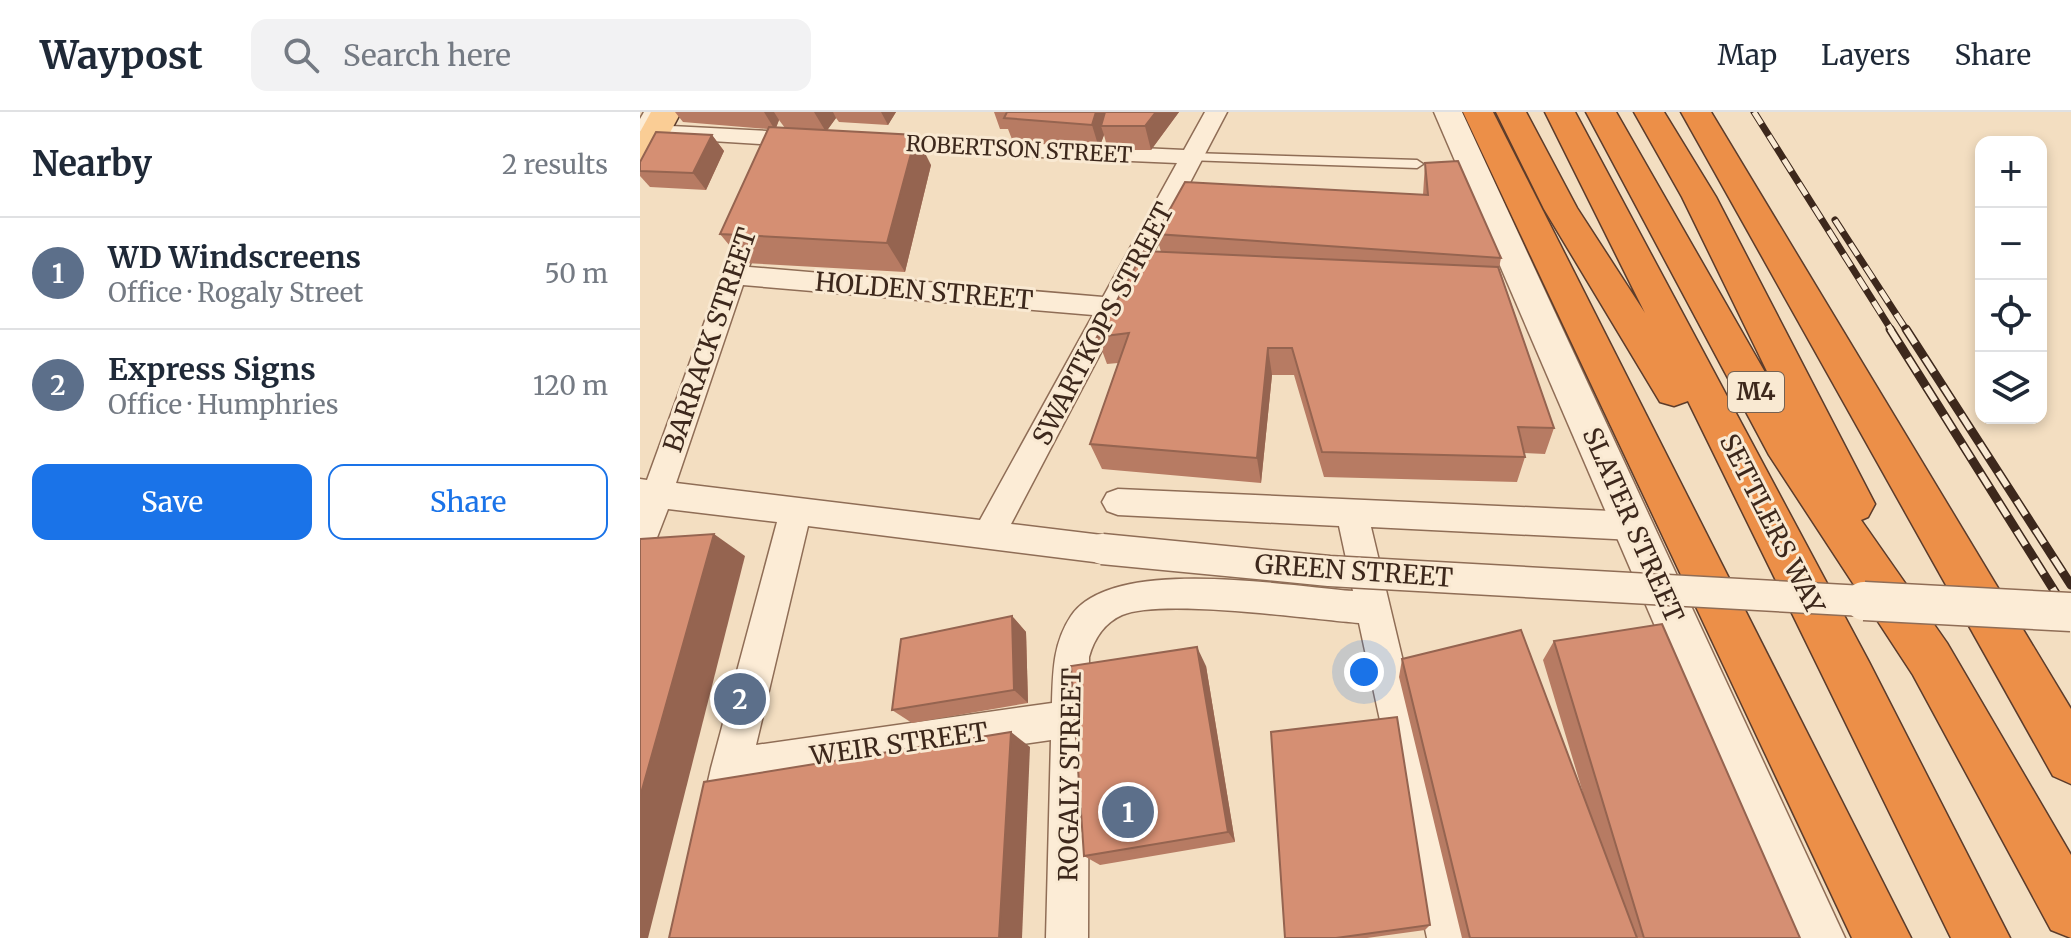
<!DOCTYPE html>
<meta charset="utf-8">
<style>
:root{--surface:#fff;--page:#f2f2f3;--text:#1f2937;--muted:#747a83;--line:#e0e1e3;--accent:#1a73e8}
body{margin:0;font-family:Merriweather,serif;background:var(--page);color:var(--text)}
.controls{position:absolute;right:24px;top:24px;display:grid;overflow:hidden;border-radius:16px;box-shadow:0 4px 12px #0003}
.controls button{width:72px;height:72px;display:grid;place-items:center;padding:0;border:0;border-bottom:2px solid var(--line);background:var(--surface);color:var(--text);font:40px sans-serif}
.you{position:absolute;left:724px;top:560px;width:28px;height:28px;margin:-20px;border:6px solid #fff;border-radius:50%;background:#1a73e8;box-shadow:0 0 0 12px #1a73e833}
.badge{display:grid;place-items:center;width:52px;height:52px;border-radius:50%;background:var(--accent);color:#fff;font-size:26px;font-weight:700}
.pin{position:absolute;translate:-50% -50%;border:4px solid #fff;box-shadow:0 2px 8px #0006}
.list{margin:0;padding:0;list-style:none}
h2{display:flex;justify-content:space-between;align-items:center;height:104px;margin:0;padding:0 32px;font-size:34px}
h2 small{font-size:26px;font-weight:400;color:var(--muted)}
.list li{display:grid;grid-template-columns:52px 1fr auto;gap:24px;align-items:center;box-sizing:border-box;height:112px;padding:0 32px;border-top:2px solid var(--line)}
.list b{display:block;font-size:30px;white-space:nowrap}
.list p{margin:0;font-size:26px;white-space:nowrap;color:var(--muted)}
.list em{font-size:26px;font-style:normal;color:var(--muted)}
.actions{display:flex;gap:16px;padding:24px 32px}
.actions a{flex:1;padding:18px 0;border:2px solid var(--accent);border-radius:16px;text-align:center;font-size:28px;color:var(--accent)}
.actions .main{background:var(--accent);color:#fff}
.icon{flex:none;width:44px;height:44px;fill:none;stroke:currentColor;stroke-width:2;stroke-linecap:round;stroke-linejoin:round}
.map{position:relative;flex:none;width:1431px;height:826px;overflow:hidden}
header{display:flex;align-items:center;gap:48px;box-sizing:border-box;height:112px;padding:0 40px;background:var(--surface);border-bottom:2px solid var(--line)}
header strong{font-size:38px}
nav{display:flex;gap:44px;margin-inline-start:auto;font-size:28px}
.search{width:560px;height:72px;background:var(--page);display:flex;align-items:center;gap:20px;box-sizing:border-box;padding:0 28px;border-radius:16px;color:var(--muted);font-size:30px}
main{display:flex}
aside{flex:1;background:var(--surface)}
.map>svg:first-child{display:block}
.lines{fill:none;stroke-linecap:round;stroke-linejoin:round}
.service-casing{stroke:#8f6d56;stroke-width:3}
.minor-casing{stroke:#8f6d56;stroke-width:3}
.tertiary-casing{stroke:#8f6d56;stroke-width:3}
.primary-casing{stroke:#5c3c2b;stroke-width:3}
.motorway-casing{stroke:#5c3c2b;stroke-width:3}
.service{fill:#fcecd6;fill-rule:evenodd}
.minor{fill:#fcecd6;fill-rule:evenodd}
.tertiary{fill:#fcecd6;fill-rule:evenodd}
.primary{fill:#facd95;fill-rule:evenodd}
.motorway{fill:#ec8f48;fill-rule:evenodd}
.rail-far2-casing{stroke:#3d281c;stroke-width:7}
.rail-far1-casing{stroke:#3d281c;stroke-width:9}
.rail-casing{stroke:#3d281c;stroke-width:10}
.rail-far2{stroke:#f9e9d2;stroke-width:5;stroke-dasharray:14;stroke-linecap:butt}
.rail-far1{stroke:#f9e9d2;stroke-width:6;stroke-dasharray:17;stroke-linecap:butt}
.rail{stroke:#f9e9d2;stroke-width:7;stroke-dasharray:21;stroke-linecap:butt}
.minor-bridge-far1-casing{stroke:#8f6d56;stroke-width:33;stroke-linecap:butt}
.minor-bridge-casing{stroke:#8f6d56;stroke-width:41;stroke-linecap:butt}
.minor-bridge-far1{stroke:#fcecd6;stroke-width:30}
.minor-bridge{stroke:#fcecd6;stroke-width:38}
.wall{fill:#b77b63;fill-rule:evenodd}
.shaded-wall{fill:#956450}
.building{fill:#d58f73;stroke:#956450;stroke-width:2}
.labels{text-anchor:middle;stroke-width:6;stroke-linejoin:round;paint-order:stroke}
.far-street-label{font-size:22px;fill:#3d281c;stroke:#f9e9d2}
.shield{fill:#f9e9d2;stroke:#756253;stroke-width:2}
.shield-label{font-size:24px;font-weight:bold;fill:#3d281c}
.street-label{font-size:26px;fill:#3d281c;stroke:#f9e9d2}
</style>
<header>
<strong>Waypost</strong>
<div class="search"><svg class="icon" aria-label="search" viewBox="0 0 24 24"><circle cx="10" cy="10" r="6"/><path d="M15 15l6 6"/></svg>Search here</div>
<nav><a>Map</a><a>Layers</a><a>Share</a></nav>
</header>
<main>
<aside>
<h2>Nearby<small>2 results</small></h2>
<ul class="list">
<li><span class="badge" style="background:#5c6f8a">1</span><div><b>WD Windscreens</b><p>Office · Rogaly Street</p></div><em>50 m</em></li>
<li><span class="badge" style="background:#5c6f8a">2</span><div><b>Express Signs</b><p>Office · Humphries</p></div><em>120 m</em></li>
</ul>
<div class="actions"><a class="main">Save</a><a>Share</a></div>
</aside>
<div class="map">
<svg width="1431" height="826" viewBox="0 0 1431 826">
<rect width="100%" height="100%" fill="#f3dec1"/>
<g class="lines">
<g class="service-casing">
<g id="service">
<polygon points="4,0 14,0 4,19 0,20 0,7"/>
<polygon points="551,41 777,48 783,52 777,56 547,48 545,45"/>
</g>
</g>
<g class="minor-casing">
<g id="minor">
<path d="M565,0H587L371,412L462,423L474,427L478,437L474,447L462,451L168,414L116,633L412,591C413,560 413,531 431,504C472,443 646,474 713,479L699,414L478,403L467,399L462,390L467,381L478,377L994,400L1005,404L1010,414L1005,424L994,428L731,415L829,826H787L719,511C668,507 522,486 482,503C464,511 454,527 449,545L448,826H406L411,628L107,672L93,723L79,729L65,723L59,709L71,656L137,410L28,397L11,441L0,445V367L7,368L105,99H123L126,105L109,155L463,185L537,51L239,38L228,31L239,24L544,38ZM103,173L453,203L340,408L36,371Z"/>
<polygon points="31,14 168,21 179,28 168,35 23,26 20,21"/>
</g>
</g>
<g class="tertiary-casing">
<polygon id="tertiary" points="794,0 822,0 1205,826 1149,826"/>
</g>
<g class="primary-casing">
<polygon id="primary" points="11,0 41,0 11,56 0,59 0,20"/>
</g>
<g class="motorway-casing">
<g id="motorway">
<polygon points="823,0 853,0 1271,826 1212,826"/>
<polygon points="856,0 886,0 937,96 1005,201 905,0 935,0 1229,550 1370,826 1311,826 1048,289 1034,294 1020,290 904,97"/>
<polygon points="946,0 976,0 1142,290 1042,85 994,0 1024,0 1076,85 1235,392 1228,405 1221,408 1307,531 1431,743 1431,826 1411,818 1273,563 1129,343"/>
<polygon points="1041,0 1071,0 1431,597 1431,672 1413,664"/>
</g>
</g>
<use href="#service" class="service"/>
<use href="#minor" class="minor"/>
<use href="#tertiary" class="tertiary"/>
<use href="#primary" class="primary"/>
<use href="#motorway" class="motorway"/>
<g class="rail-far2-casing">
<g id="rail-far2">
<polyline points="1114,0 1252,219"/>
<polyline points="1195,108 1267,219"/>
</g>
</g>
<g class="rail-far1-casing">
<g id="rail-far1">
<polyline points="1250,217 1422,491"/>
<polyline points="1266,217 1431,473"/>
</g>
</g>
<g class="rail-casing">
<polyline id="rail" points="1421,489 1431,505"/>
</g>
<use href="#rail-far2" class="rail-far2"/>
<use href="#rail-far1" class="rail-far1"/>
<use href="#rail" class="rail"/>
<g class="minor-bridge-far1-casing">
<polyline id="minor-bridge-far1" points="462,437 689,459 1260,491"/>
</g>
<g class="minor-bridge-casing">
<polyline id="minor-bridge" points="1224,489 1431,500"/>
</g>
<use href="#minor-bridge-far1" class="minor-bridge-far1"/>
<use href="#minor-bridge" class="minor-bridge"/>
</g>
<g class="wall">
<path d="M35,0H256L248,13L199,10L196,6L187,18L291,53L265,160L104,151L80,122L128,17L43,10ZM139,8L145,16H136Z"/>
<polygon points="354,0 539,0 511,38 468,38 464,23 459,36 373,30 368,17 360,17"/>
<polygon points="72,23 84,39 66,78 10,75 0,64 0,50"/>
<polygon points="785,51 861,146 859,156 914,316 905,342 884,341 885,345 877,370 684,365 654,263 632,263 621,371 462,357 450,332 478,251 467,252 457,225 521,140 516,122 783,83"/>
<polygon points="372,504 386,520 388,591 272,611 252,598"/>
<polygon points="914,529 1160,826 822,826 759,565 762,547 943,681 903,548"/>
<polygon points="566,554 595,730 460,753 444,744"/>
<polygon points="790,813 785,818 727,826 645,826"/>
</g>
<g class="shaded-wall">
<polygon points="124,0 134,0 139,8 135,18"/>
<polygon points="174,0 193,0 196,6 186,20"/>
<polygon points="241,0 256,0 248,13"/>
<polygon points="456,0 471,0 461,14 464,23 459,36 452,13"/>
<polygon points="516,0 539,0 511,38 505,14"/>
<polygon points="72,23 84,39 66,78 53,61"/>
<polygon points="276,23 291,53 265,160 247,131"/>
<polygon points="628,236 632,263 621,371 617,346"/>
<polygon points="74,422 105,444 8,826 0,826 0,685"/>
<polygon points="372,504 386,520 388,591 374,578"/>
<polygon points="557,535 566,554 595,730 588,720"/>
<polygon points="371,620 390,635 382,826 359,826"/>
</g>
<g class="building">
<polygon points="367,0 456,0 452,13 364,6"/>
<polygon points="465,0 516,0 505,14 461,14"/>
<polygon points="129,15 276,23 247,131 80,122"/>
<polygon points="16,20 72,23 53,61 0,59 0,50"/>
<polygon points="818,49 861,146 516,122 545,70 788,83 785,51"/>
<polygon points="504,139 858,155 914,316 878,315 885,345 682,340 652,236 628,236 617,346 450,332 489,221 457,225"/>
<polygon points="74,422 0,685 0,427"/>
<polygon points="372,504 374,578 252,598 261,527"/>
<polygon points="1022,512 1160,826 1004,826 914,529"/>
<polygon points="881,518 997,826 830,826 762,547"/>
<polygon points="557,535 588,720 444,744 431,554"/>
<polygon points="757,605 790,813 696,826 645,826 631,620"/>
<polygon points="371,620 359,826 29,826 64,670"/>
</g>
<g class="labels">
<g class="far-street-label">
<text transform="translate(379 37) rotate(3)" y="8">ROBERTSON STREET</text>
</g>
<rect class="shield" x="1088" y="260" width="56" height="40" rx="6"/>
<g class="shield-label">
<text x="1116" y="288">M4</text>
</g>
<g class="street-label">
<text transform="translate(284 179) rotate(5)" y="9">HOLDEN STREET</text>
<text transform="translate(463 212) rotate(-62)" y="9">SWARTKOPS STREET</text>
<text transform="translate(70 228) rotate(-71)" y="9">BARRACK STREET</text>
<text transform="translate(1132 412) rotate(63)" y="9">SETTLERS WAY</text>
<text transform="translate(993 413) rotate(66)" y="9">SLATER STREET</text>
<text transform="translate(714 459) rotate(4)" y="9">GREEN STREET</text>
<text transform="translate(259 632) rotate(-8)" y="9">WEIR STREET</text>
<text transform="translate(430 663) rotate(-89)" y="9">ROGALY STREET</text>
</g>
</g>
</svg>
<div class="controls">
<button>+</button>
<button>−</button>
<button><svg class="icon" aria-label="locate" viewBox="0 0 24 24"><circle cx="12" cy="12" r="6"/><path d="M12 2v4M12 18v4M2 12h4M18 12h4"/></svg></button>
<button><svg class="icon" aria-label="layers" viewBox="0 0 24 24"><path d="M12 4l9 5-9 5-9-5zM3 14l9 5 9-5"/></svg></button>
</div>
<div class="you"></div>
<div class="pin badge" style="left:488px;top:700px;background:#5c6f8a">1</div>
<div class="pin badge" style="left:100px;top:587px;background:#5c6f8a">2</div>
</div>
</main>
